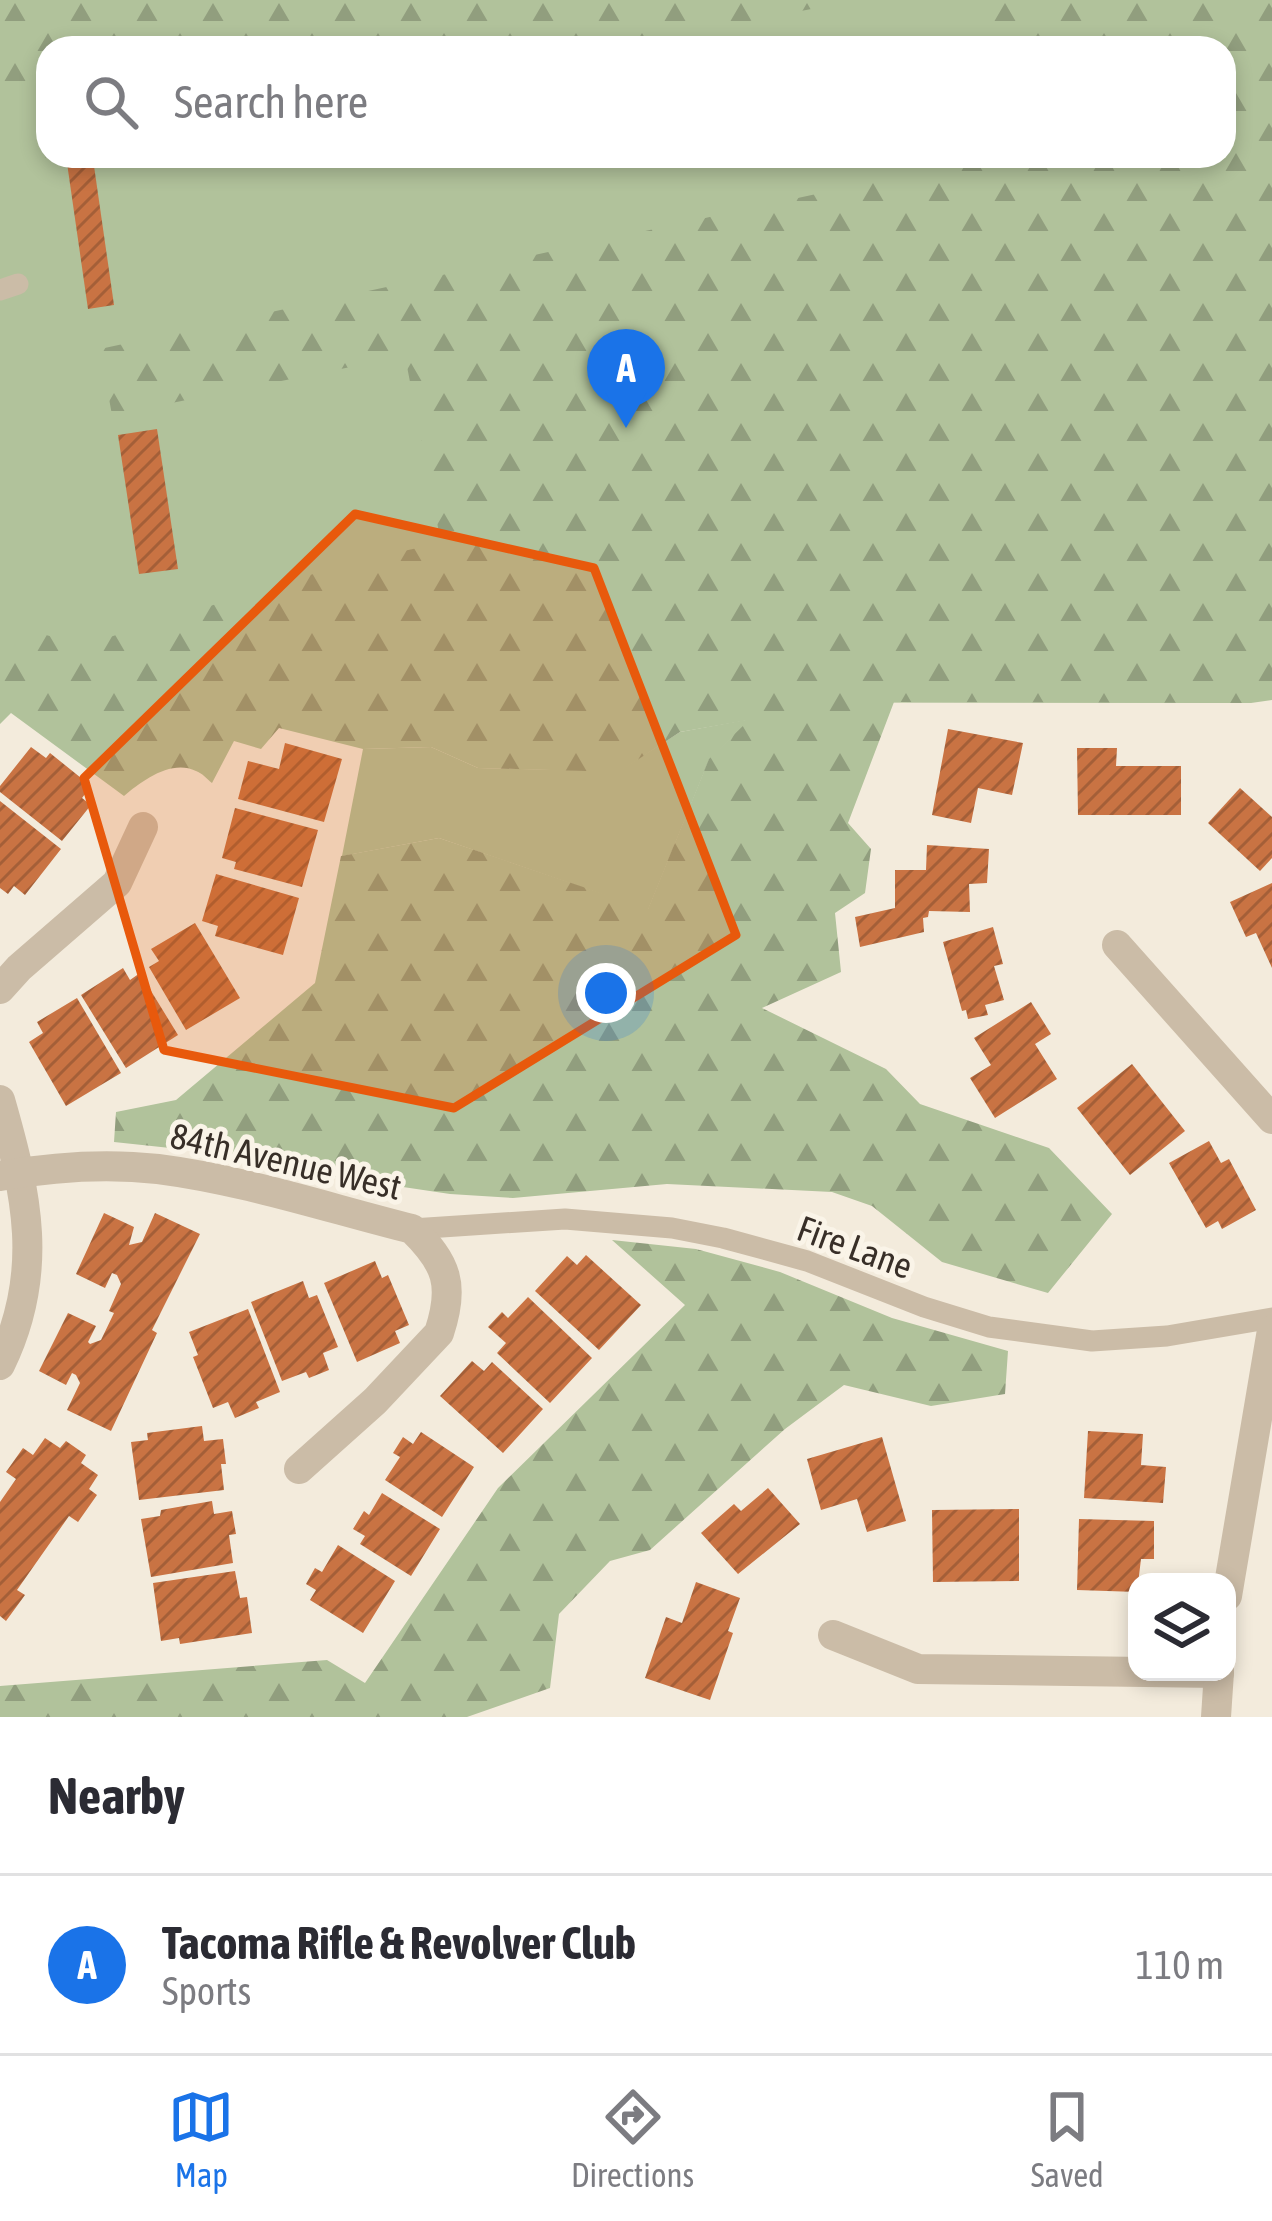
<!DOCTYPE html>
<style>
:root{--surface:#fff;--page:#f2f2f3;--text:#2b2b33;--muted:#7c7c81;--line:#e1e1e2;--accent:#1a73e8}
body{margin:0;font-family:"Asap Condensed",sans-serif;background:var(--page);color:var(--text)}
.controls{position:absolute;right:36px;bottom:36px;display:grid;overflow:hidden;border-radius:24px;box-shadow:0 6px 18px #0003}
.controls button{width:108px;height:108px;display:grid;place-items:center;padding:0;border:0;border-bottom:3px solid var(--line);background:var(--surface);color:var(--text);font:60px sans-serif}
.you{position:absolute;left:606px;top:993px;width:42px;height:42px;margin:-30px;border:9px solid #fff;border-radius:50%;background:#1a73e8;box-shadow:0 0 0 18px #1a73e833}
.badge{display:grid;place-items:center;width:78px;height:78px;border-radius:50%;background:var(--accent);color:#fff;font-size:39px;font-weight:700}
.pin{position:absolute;translate:-50% -99px;filter:drop-shadow(0 3px 6px #0008)}
.pin::after{content:'';position:absolute;top:63px;width:42px;height:36px;background:inherit;clip-path:polygon(0 0,100% 0,50% 100%)}
.list{margin:0;padding:0;list-style:none}
h2{display:flex;justify-content:space-between;align-items:center;height:156px;margin:0;padding:0 48px;font-size:51px}
h2 small{font-size:39px;font-weight:400;color:var(--muted)}
.list li{display:grid;grid-template-columns:78px 1fr auto;gap:36px;align-items:center;box-sizing:border-box;height:180px;padding:0 48px;border-top:3px solid var(--line)}
.list b{display:block;font-size:45px;white-space:nowrap}
.list p{margin:0;font-size:39px;white-space:nowrap;color:var(--muted)}
.list em{font-size:39px;font-style:normal;color:var(--muted)}
.icon{flex:none;width:66px;height:66px;fill:none;stroke:currentColor;stroke-width:2;stroke-linecap:round;stroke-linejoin:round}
.map{position:relative;flex:none;width:1272px;height:1717px;overflow:hidden}
.search{position:absolute;background:var(--surface);box-shadow:0 6px 18px #0003;left:36px;right:36px;top:36px;height:132px;display:flex;align-items:center;gap:30px;box-sizing:border-box;padding:0 42px;border-radius:36px;color:var(--muted);font-size:45px}
.sheet{height:336px;background:var(--surface)}
nav{display:flex;justify-content:space-around;align-items:center;box-sizing:border-box;height:168px;border-top:3px solid var(--line);background:var(--surface);font-size:33px;color:var(--muted)}
nav a{display:grid;justify-items:center;gap:6px}
nav .on{color:var(--accent)}
.map>svg:first-child{display:block}
.grass{fill:#b1c29b;fill-rule:evenodd}
.forest{fill:url(#forest-firs)}
.building{fill:url(#building-hatch)}
.lines{fill:none;stroke-linecap:round;stroke-linejoin:round}
.service{stroke:#cbbca7;stroke-width:21}
.minor{stroke:#cbbca7;stroke-width:30}
.marked{fill:#e8590c;fill-opacity:0.2;stroke:#e8590c;stroke-width:9;stroke-linejoin:round}
.labels{text-anchor:middle;stroke-width:10;stroke-linejoin:round;paint-order:stroke}
.street-label{font-size:36px;fill:#382f28;stroke:#faf4e8}
</style>
<div class="map">
<svg width="1272" height="1717" viewBox="0 0 1272 1717">
<defs>
<pattern id="forest-firs" width="22" height="20" patternUnits="userSpaceOnUse" patternTransform="scale(3)"><rect width="22" height="20" fill="#b1c29b"/><path d="M5 1l3.5 6h-7zM16 11l3.5 6h-7z" fill="#919e7e"/></pattern>
<pattern id="building-hatch" width="6" height="6" patternUnits="userSpaceOnUse" patternTransform="scale(3)"><rect width="6" height="6" fill="#c97343"/><path d="M-1 1l2-2M0 6l6-6M5 7l2-2" fill="none" stroke="#a45f38"/></pattern>
</defs>
<rect width="100%" height="100%" fill="#f3ebdc"/>
<g class="grass">
<path d="M0,0H1254L1251,703L0,702ZM48,48H1224V156H48Z"/>
<polygon points="751,719 709,760 648,910 439,838 342,856 363,749 431,747 478,768 619,771 680,732"/>
</g>
<g class="forest">
<polygon points="0,0 858,0 610,48 48,48 48,156 54,156 34,160 22,121 0,115"/>
<path d="M976,0H1272V700L1251,703L894,702L848,823L871,849L865,893L835,913L841,972L762,1008L886,1069L920,1104L1049,1148L1112,1214L1048,1293L942,1262L872,1206L832,1192L667,1184L513,1198L450,1194L336,1177L217,1153L114,1142L116,1112L176,1100L315,983L341,856L439,838L648,909L709,759L749,720L680,732L619,772L478,768L431,747L363,749L279,728L261,749L234,741L212,783C207,779 202,773 196,771C171,759 142,781 124,796L11,713L0,724V623L84,645L352,562L441,543L405,356L112,415L100,349L992,156H1224V48H983Z"/>
<polygon points="612,1240 696,1249 780,1272 892,1318 1008,1351 1005,1394 931,1406 844,1385 785,1429 650,1550 610,1561 559,1614 550,1688 467,1717 0,1717 0,1686 327,1660 365,1683 498,1488 685,1305"/>
</g>
<g class="building">
<polygon points="93,159 114,305 88,309 67,163"/>
<polygon points="157,429 178,569 139,574 118,435"/>
<polygon points="948,729 1023,743 1012,795 978,788 971,823 932,815"/>
<polygon points="285,743 342,759 324,822 238,799 248,761 279,769"/>
<polygon points="31,747 46,758 50,753 91,786 82,798 91,805 62,841 0,792 0,786"/>
<polygon points="1077,748 1117,748 1116,766 1181,766 1181,815 1078,815"/>
<polygon points="1240,788 1272,817 1272,858 1260,871 1208,823"/>
<polygon points="0,801 61,849 25,895 14,886 8,894 0,888"/>
<polygon points="235,808 318,830 302,887 234,869 236,862 222,858"/>
<polygon points="927,845 989,849 987,883 969,884 970,912 929,911 928,917 923,918 924,932 860,947 855,917 895,908 895,870 926,870"/>
<polygon points="216,874 299,898 283,955 215,936 218,926 202,921"/>
<polygon points="1272,883 1272,968 1256,933 1246,937 1230,902"/>
<polygon points="195,923 240,998 186,1030 149,967 159,961 151,949"/>
<polygon points="993,927 1003,964 994,966 1004,1000 985,1005 988,1015 968,1019 966,1010 962,1011 943,942"/>
<polygon points="123,968 130,980 140,973 178,1035 126,1068 81,995"/>
<polygon points="77,998 121,1073 66,1106 29,1042 43,1033 37,1022"/>
<polygon points="1031,1002 1051,1034 1035,1044 1057,1079 995,1118 970,1078 991,1065 974,1038"/>
<polygon points="1132,1064 1185,1131 1130,1175 1077,1108"/>
<polygon points="1209,1141 1221,1163 1229,1159 1256,1210 1222,1229 1218,1221 1206,1228 1169,1163"/>
<polygon points="104,1213 134,1227 129,1245 142,1242 155,1213 200,1234 152,1330 157,1333 111,1431 67,1410 80,1383 76,1375 72,1373 66,1385 39,1371 68,1313 96,1326 88,1342 90,1344 101,1340 114,1313 109,1311 121,1284 117,1275 112,1273 105,1288 76,1274"/>
<polygon points="586,1255 641,1305 599,1350 535,1291 567,1256 577,1265"/>
<polygon points="375,1261 382,1278 388,1275 409,1325 395,1331 400,1343 357,1362 324,1283"/>
<polygon points="303,1281 309,1298 317,1295 338,1347 323,1353 329,1370 309,1378 306,1372 282,1381 251,1302"/>
<polygon points="528,1297 592,1358 550,1403 497,1353 506,1343 488,1327 502,1312 508,1318"/>
<polygon points="248,1309 280,1392 256,1402 259,1408 235,1418 228,1402 213,1408 193,1357 198,1355 189,1332"/>
<polygon points="472,1361 484,1371 492,1362 543,1409 503,1453 440,1396"/>
<polygon points="202,1426 204,1441 223,1439 226,1464 221,1464 224,1490 139,1500 131,1442 148,1440 147,1433"/>
<polygon points="1088,1431 1143,1434 1141,1465 1166,1467 1163,1503 1084,1498"/>
<polygon points="421,1432 474,1467 442,1517 385,1480 400,1457 393,1453 403,1437 413,1444"/>
<polygon points="882,1437 906,1521 867,1532 857,1499 821,1510 807,1459"/>
<polygon points="45,1438 60,1448 66,1441 86,1455 81,1463 98,1475 89,1489 97,1495 78,1522 69,1516 17,1590 25,1595 6,1621 0,1616 0,1502 16,1479 6,1472 23,1448 33,1455"/>
<polygon points="768,1488 800,1524 738,1574 701,1533 734,1504 741,1511"/>
<polygon points="382,1493 440,1529 411,1576 360,1544 365,1536 353,1529 364,1511 369,1515"/>
<polygon points="212,1501 214,1514 232,1511 236,1534 229,1535 233,1563 151,1577 141,1519 160,1516 161,1510"/>
<polygon points="1019,1509 1019,1581 933,1582 932,1510"/>
<polygon points="1079,1519 1154,1521 1154,1559 1141,1559 1137,1592 1077,1590"/>
<polygon points="338,1545 395,1581 363,1633 310,1600 316,1590 306,1584 315,1568 322,1572"/>
<polygon points="235,1571 240,1598 247,1597 252,1633 180,1644 179,1638 161,1641 153,1583"/>
<polygon points="696,1582 740,1598 728,1631 733,1633 710,1700 645,1678 666,1617 682,1623"/>
</g>
<g class="lines">
<g class="service">
<polyline points="0,290 18,284"/>
<polyline points="412,1229 565,1219 672,1228 723,1238 807,1261 924,1307 989,1327 1092,1341 1167,1336 1272,1318"/>
</g>
<g class="minor">
<polyline points="1117,945 1272,1119"/>
<polyline points="0,989 19,968 117,883 143,827"/>
<path d="M0,1100C27,1194 45,1273 0,1365"/>
<path d="M0,1176C52,1167 105,1163 158,1169C244,1180 328,1208 412,1229C447,1263 455,1285 439,1333L375,1401L299,1469"/>
<polyline points="1227,1596 1272,1330"/>
<polyline points="833,1635 918,1669 1219,1673"/>
<polyline points="1216,1717 1219,1672"/>
</g>
</g>
<path class="marked" d="M355,514L594,568L736,935L454,1108L164,1050L84,778Z"/>
<g class="labels">
<g class="street-label">
<text transform="translate(286 1161) rotate(13)" y="13">84th Avenue West</text>
<text transform="translate(855 1247) rotate(20)" y="13">Fire Lane</text>
</g>
</g>
</svg>
<div class="controls">
<button><svg class="icon" aria-label="layers" viewBox="0 0 24 24"><path d="M12 4l9 5-9 5-9-5zM3 14l9 5 9-5"/></svg></button>
</div>
<div class="you"></div>
<div class="pin badge" style="left:626px;top:428px">A</div>
<div class="search"><svg class="icon" aria-label="search" viewBox="0 0 24 24"><circle cx="10" cy="10" r="6"/><path d="M15 15l6 6"/></svg>Search here</div>
</div>
<section class="sheet">
<h2>Nearby<small></small></h2>
<ul class="list">
<li><span class="badge">A</span><div><b>Tacoma Rifle &amp; Revolver Club</b><p>Sports</p></div><em>110 m</em></li>
</ul>
</section>
<nav>
<a class="on"><svg class="icon" aria-label="map" viewBox="0 0 24 24"><path d="M3 6l6-2 6 2 6-2v14l-6 2-6-2-6 2zM9 4v14M15 6v14"/></svg>Map</a>
<a><svg class="icon" aria-label="directions" viewBox="0 0 24 24"><path d="M12 3l9 9-9 9-9-9zM9 14v-3h6M13 9l2 2-2 2"/></svg>Directions</a>
<a><svg class="icon" aria-label="saved" viewBox="0 0 24 24"><path d="M7 4h10v16l-5-4-5 4z"/></svg>Saved</a>
</nav>
